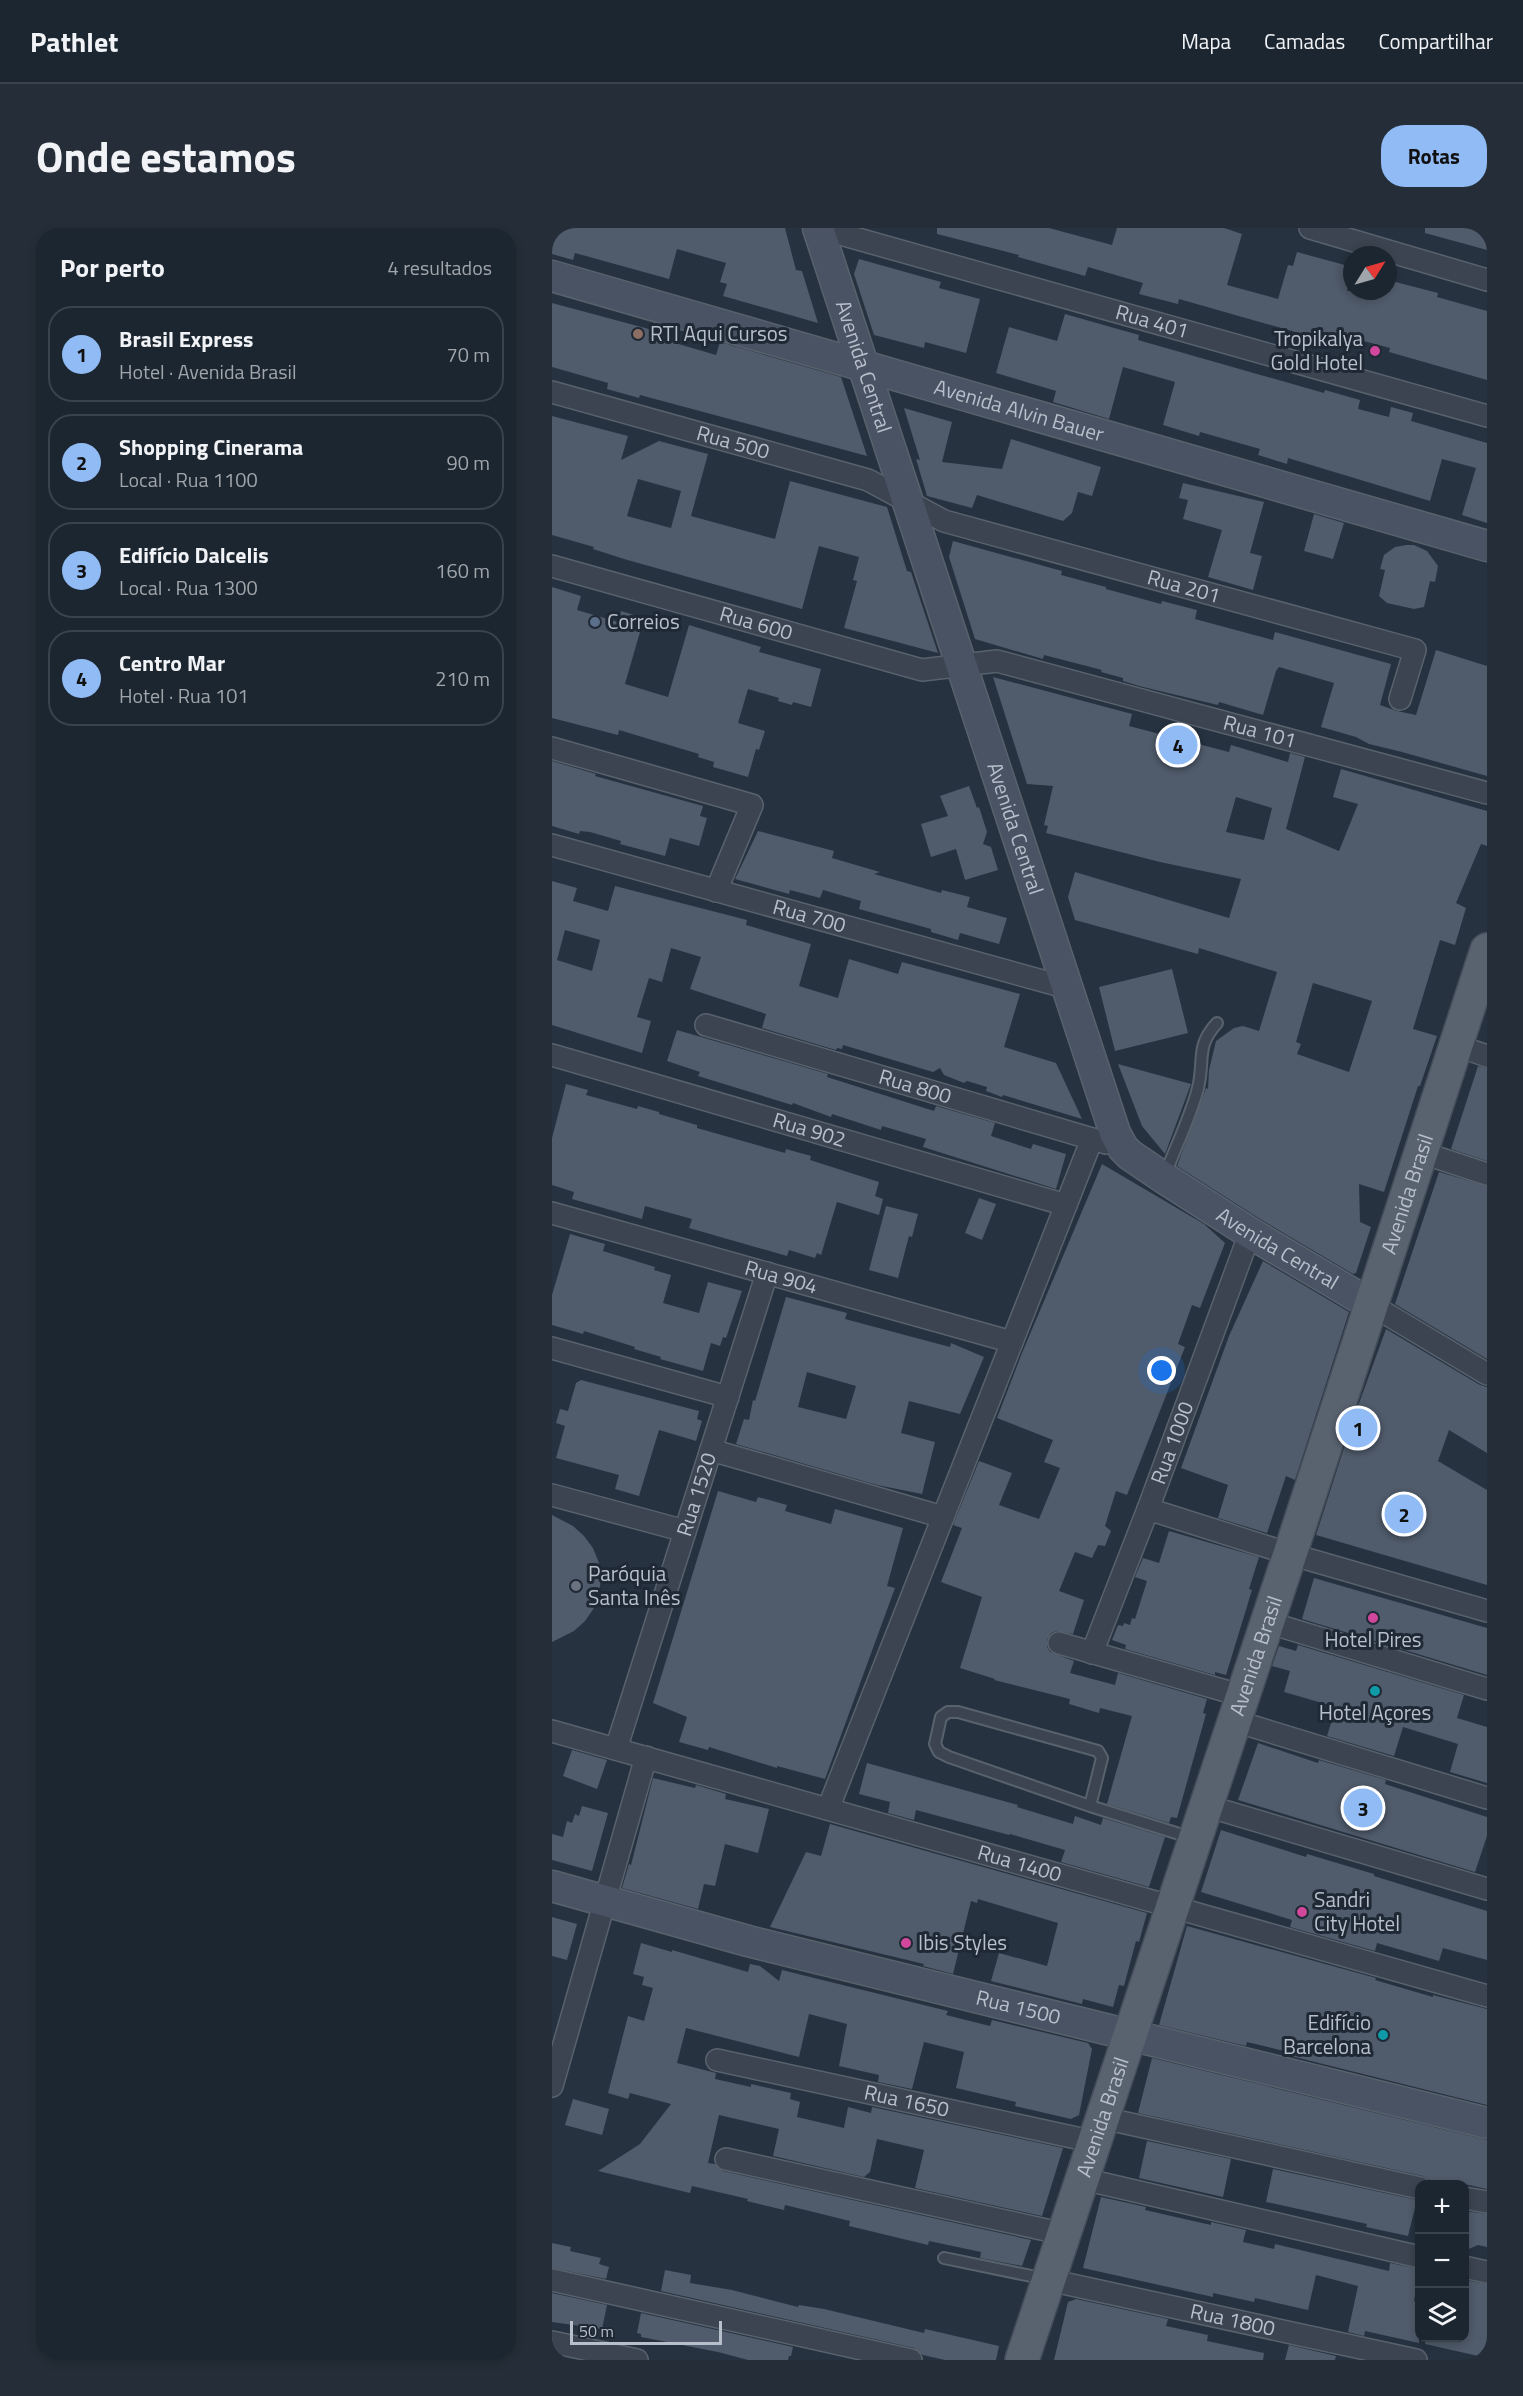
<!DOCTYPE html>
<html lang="pt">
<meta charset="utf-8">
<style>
:root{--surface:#1c2630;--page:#252e38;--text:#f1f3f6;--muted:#a0a5ab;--line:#3a434c;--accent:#91bbf5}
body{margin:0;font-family:"Titillium Web",sans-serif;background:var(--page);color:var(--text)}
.controls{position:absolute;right:18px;bottom:18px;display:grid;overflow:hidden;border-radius:12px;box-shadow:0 3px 9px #0003}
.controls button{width:54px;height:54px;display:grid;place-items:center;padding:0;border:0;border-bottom:2px solid var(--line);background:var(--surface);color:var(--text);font:30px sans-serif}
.compass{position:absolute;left:791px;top:18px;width:54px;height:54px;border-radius:50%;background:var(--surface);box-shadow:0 3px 9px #0003;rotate:53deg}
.scale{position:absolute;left:18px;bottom:15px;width:152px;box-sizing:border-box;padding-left:6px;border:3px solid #b7bfca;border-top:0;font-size:16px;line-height:21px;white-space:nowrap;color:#b7bfca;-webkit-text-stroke:4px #1f2935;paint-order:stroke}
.you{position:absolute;left:610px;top:1143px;width:21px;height:21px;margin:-15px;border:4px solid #fff;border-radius:50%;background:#1a73e8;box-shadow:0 0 0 9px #1a73e833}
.badge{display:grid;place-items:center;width:39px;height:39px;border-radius:50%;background:var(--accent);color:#111;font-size:20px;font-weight:700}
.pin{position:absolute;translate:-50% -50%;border:3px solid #fff;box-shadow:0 2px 6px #0006}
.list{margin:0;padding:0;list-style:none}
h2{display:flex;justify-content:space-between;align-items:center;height:78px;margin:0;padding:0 24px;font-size:26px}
h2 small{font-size:20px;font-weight:400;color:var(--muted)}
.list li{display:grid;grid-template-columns:39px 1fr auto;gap:18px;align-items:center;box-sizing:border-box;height:96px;margin:0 12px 12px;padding:0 12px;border:2px solid var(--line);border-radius:24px}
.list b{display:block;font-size:22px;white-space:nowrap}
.list p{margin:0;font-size:20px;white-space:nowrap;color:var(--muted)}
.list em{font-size:20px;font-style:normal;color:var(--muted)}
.icon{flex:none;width:33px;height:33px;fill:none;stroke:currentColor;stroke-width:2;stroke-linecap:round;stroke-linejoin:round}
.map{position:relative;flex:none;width:935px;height:2132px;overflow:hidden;border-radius:24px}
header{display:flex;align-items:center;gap:36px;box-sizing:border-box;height:84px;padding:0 30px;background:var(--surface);border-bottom:2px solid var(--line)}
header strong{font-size:28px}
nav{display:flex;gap:33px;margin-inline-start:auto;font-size:21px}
.intro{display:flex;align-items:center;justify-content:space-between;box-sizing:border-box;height:144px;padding:0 36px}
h1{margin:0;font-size:42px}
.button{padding:15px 27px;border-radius:24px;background:var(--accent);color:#111;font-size:21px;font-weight:700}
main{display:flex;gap:36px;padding:0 36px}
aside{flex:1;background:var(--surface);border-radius:24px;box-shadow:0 3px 9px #0003}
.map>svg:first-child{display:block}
.building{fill:#505b6b;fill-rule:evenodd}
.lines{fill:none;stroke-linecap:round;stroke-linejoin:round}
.lane-casing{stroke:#58626d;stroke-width:14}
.street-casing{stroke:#58626d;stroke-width:24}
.secondary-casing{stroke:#58626d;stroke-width:33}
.primary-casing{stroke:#444d59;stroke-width:36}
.lane{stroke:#3b4450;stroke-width:10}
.street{stroke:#3b4450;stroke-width:21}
.secondary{stroke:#495363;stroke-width:30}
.primary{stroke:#596370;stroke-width:33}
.education-dot{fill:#8d6e63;stroke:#1f2935;stroke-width:2}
.hotel-dot{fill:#d1479c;stroke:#1f2935;stroke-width:2}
.service-dot{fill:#5c6f8a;stroke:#1f2935;stroke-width:2}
.worship-dot{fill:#6b7280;stroke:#1f2935;stroke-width:2}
.culture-dot{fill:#0f9aa8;stroke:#1f2935;stroke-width:2}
.labels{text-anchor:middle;stroke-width:6;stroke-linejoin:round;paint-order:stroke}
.street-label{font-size:21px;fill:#b7bfca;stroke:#1f2935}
.poi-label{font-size:21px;fill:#b7bfca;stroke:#1f2935;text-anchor:start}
</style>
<header>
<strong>Pathlet</strong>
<nav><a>Mapa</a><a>Camadas</a><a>Compartilhar</a></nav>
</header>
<div class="intro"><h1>Onde estamos</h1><a class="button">Rotas</a></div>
<main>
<aside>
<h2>Por perto<small>4 resultados</small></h2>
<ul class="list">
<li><span class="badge">1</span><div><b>Brasil Express</b><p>Hotel · Avenida Brasil</p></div><em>70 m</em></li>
<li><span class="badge">2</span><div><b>Shopping Cinerama</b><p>Local · Rua 1100</p></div><em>90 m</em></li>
<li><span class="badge">3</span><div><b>Edifício Dalcelis</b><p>Local · Rua 1300</p></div><em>160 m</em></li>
<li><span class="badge">4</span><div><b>Centro Mar</b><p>Hotel · Rua 101</p></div><em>210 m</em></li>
</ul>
</aside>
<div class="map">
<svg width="935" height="2132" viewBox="0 0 935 2132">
<rect width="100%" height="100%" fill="#263240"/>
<g class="building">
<polygon points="0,0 233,0 244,42 250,43 266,95 171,68 175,56 168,54 174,35 125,21 117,51 23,25 21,32 0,26"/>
<polygon points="385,0 497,0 560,17 565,0 672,0 690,6 675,57 726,71 736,37 741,38 745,24 800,39 795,63 836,63 836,52 886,65 885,69 935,83 935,152 837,124 838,120 778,104 775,113 627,71 626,76 587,66 591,55 536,39 533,48 466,29 467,27 385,6"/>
<polygon points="873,0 935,0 935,22 873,5"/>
<polygon points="307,31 389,54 387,60 428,71 414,125 373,114 372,120 322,107 302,46"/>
<polygon points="0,75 108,104 106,110 164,127 168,114 289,149 315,228 88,167 87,170 55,161 56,155 0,139"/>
<polygon points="513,86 587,107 586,112 772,165 773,162 808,172 806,181 837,189 839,179 861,185 859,193 935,215 935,295 910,287 924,240 890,231 878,273 736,230 735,236 706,227 708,221 648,204 647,208 611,197 623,154 571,139 557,191 501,174 504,163 444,145 457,99 505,113"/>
<polygon points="352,180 400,194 390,234 450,241 459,211 549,239 540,268 526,264 520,285 511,293 425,267 420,280 375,268 364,231 368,232"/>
<path d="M0,188L76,208L69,232L107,213L156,226L139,288L223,311L238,253L335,279L355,343L359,344L386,425L292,400L305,353L301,352L307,329L267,318L250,381L72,331L41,321L42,319L0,307ZM86,251L129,263L119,300L75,288Z"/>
<polygon points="631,255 712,274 698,325 710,328 701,362 656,349 670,302 631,291 636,272 627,270"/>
<polygon points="762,286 792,295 781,331 752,323"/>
<polygon points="401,313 510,343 509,347 554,359 554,361 609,376 610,373 645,382 643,391 721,412 723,404 839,436 828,477 845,483 864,487 884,422 935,438 935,548 850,524 817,516 804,509 769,499 782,455 727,439 724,443 711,487 667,474 666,477 587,458 571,453 571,450 549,444 550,442 492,427 491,431 423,411 397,329"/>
<polygon points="854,317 862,317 875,323 886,338 883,354 878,353 872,379 862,381 835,375 827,368 833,342 828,341 832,327 843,319"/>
<polygon points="0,359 29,368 25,382 66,394 69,383 92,390 73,456 116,469 137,397 209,419 207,424 269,441 259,479 241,474 240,477 226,473 227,470 196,461 186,495 213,503 207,522 204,521 196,549 161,539 162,534 146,529 147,526 67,502 66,507 0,490"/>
<path d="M441,449L580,486L577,498L677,524L679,517L736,534L738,525L753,529L734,601L787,623L806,576L781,569L789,541L935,583V618L929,616L904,675L914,680L903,717L888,712L861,801L885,808L868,858H866L832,964L807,956L808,994L819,999L804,1045L801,1046L708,991L625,938L654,860L656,861L657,842L664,813L682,800L691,798L707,803L725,744L647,720L646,726L523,692L516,669L523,644L677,690L689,651L608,634L494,605L496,598L492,597L501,558L475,556ZM684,569L720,580L712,612L674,604ZM761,755L820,773L797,844L745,826L749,816L744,814Z"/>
<polygon points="0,533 44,546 43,548 151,578 148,588 155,590 147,618 118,610 113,628 68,616 69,613 38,604 28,603 27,606 0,598"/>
<polygon points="417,558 425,580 427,579 435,604 431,616 439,619 446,642 413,652 404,621 379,629 369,596 396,588 388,568"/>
<polygon points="206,603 282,623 280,630 328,644 322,646 389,665 390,662 418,669 415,679 455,690 447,716 408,705 406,712 379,704 379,701 307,681 309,673 271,662 268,670 238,662 237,666 183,651"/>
<path d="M0,653L25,660L21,673L56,683L63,658L195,692L194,697L259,716L247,758L286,770L297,731L346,746L350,734L468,766L452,819L504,835L530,891L451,867L450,869L434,863L435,859L415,853L412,855L392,847L388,840L381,844L291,817L290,821L285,820L284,822L210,800L214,786L138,761L149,729L119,720L110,754L97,750L85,789L99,793L90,825L0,797ZM13,702L48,712L40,743L5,732Z"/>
<polygon points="620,741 636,805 563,823 547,759"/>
<polygon points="125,802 276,846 275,849 382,883 384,878 443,895 439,908 479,921 481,916 514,926 504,961 371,919 374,911 330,898 329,902 280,886 279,889 241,875 240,877 146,848 148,844 115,833"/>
<polygon points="566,836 639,856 613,926 590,898"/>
<polygon points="926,838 935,840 935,933 899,921"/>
<polygon points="14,856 36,862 34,867 85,881 86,878 107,884 107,886 145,897 145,900 233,925 234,921 259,928 258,932 327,954 323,968 331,971 327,987 285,974 269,1027 265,1025 263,1030 237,1022 235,1028 137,1000 140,991 93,978 90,991 20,971 22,964 0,957 0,910"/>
<polygon points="550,936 652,996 673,1015 648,1080 640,1077 626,1116 633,1119 575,1267 564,1263 553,1298 559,1303 553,1318 546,1317 540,1330 523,1324 507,1363 532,1372 521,1406 505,1403 499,1405 495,1412 495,1419 498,1424 522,1433 518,1445 563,1457 566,1445 655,1471 651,1485 654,1486 625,1590 619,1589 617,1595 555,1576 580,1488 548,1480 547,1485 517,1476 518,1471 442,1452 443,1451 408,1440 430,1369 389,1354 410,1300 401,1297 427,1233 460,1245 447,1277 487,1291 508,1240 492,1234 501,1212 445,1190 470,1125"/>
<polygon points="887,944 935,958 935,1131 843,1076"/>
<polygon points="427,970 444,976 430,1012 413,1005"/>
<polygon points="334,978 366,986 360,1009 357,1008 346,1050 317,1042"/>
<polygon points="18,1006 53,1016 51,1023 103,1039 102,1042 119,1047 111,1075 147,1085 156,1054 190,1063 174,1110 171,1109 168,1118 159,1115 151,1143 108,1131 109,1129 82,1121 83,1119 32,1103 31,1106 0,1097 0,1067"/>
<polygon points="711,1033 797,1084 743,1252 734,1248 715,1305 666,1290 676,1257 629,1240 677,1108"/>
<path d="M234,1069L295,1085L293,1091L398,1119L399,1115L432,1129L408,1186L357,1173L349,1205L383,1214L370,1266L325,1257L184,1216L192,1191L197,1192L201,1172L203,1173ZM255,1144L304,1158L294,1191L246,1179Z"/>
<polygon points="834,1101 928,1157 935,1159 935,1225 897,1202 886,1233 935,1262 935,1357 764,1307 802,1189"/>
<polygon points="29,1152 147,1183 145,1191 150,1193 144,1213 107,1202 87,1268 63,1261 67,1247 4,1230 13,1198 4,1195 8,1181 16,1183 24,1155"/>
<polygon points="166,1263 204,1274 206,1269 235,1277 233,1283 279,1296 283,1281 351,1300 335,1358 343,1360 273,1551 225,1538 225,1540 157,1519 156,1522 127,1514 135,1489 101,1475"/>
<polygon points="0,1287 21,1298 32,1308 41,1320 47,1335 49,1350 47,1366 42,1380 33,1393 22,1403 0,1414"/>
<polygon points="617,1303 707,1329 697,1361 700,1362 674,1447 663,1444 663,1447 573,1421 574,1417 560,1412 566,1397 571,1398 572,1395 578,1397 580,1390 583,1391 595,1353 583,1349 591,1330 607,1335"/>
<polygon points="762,1350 935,1400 935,1447 750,1391"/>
<polygon points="746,1417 912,1467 905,1490 935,1499 935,1555 898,1544 906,1516 851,1499 842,1528 775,1508 784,1479 732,1464 738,1443 720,1438 727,1418 744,1423"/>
<polygon points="706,1515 766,1535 767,1532 834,1552 833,1556 935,1589 935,1608 923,1644 686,1572"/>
<polygon points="20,1522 55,1532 45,1561 11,1548"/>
<polygon points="315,1535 466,1577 465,1579 521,1596 523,1588 549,1597 551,1590 613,1609 597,1659 509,1634 513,1622 458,1606 457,1607 364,1582 362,1592 336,1585 338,1574 307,1566"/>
<polygon points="101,1550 143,1560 144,1557 174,1566 173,1571 217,1581 206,1625 173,1616 163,1658 152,1656 146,1681 70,1660 77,1636 79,1637"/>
<polygon points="30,1578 56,1585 40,1643 0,1632 0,1606 11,1609 15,1593 20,1595 23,1586 27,1588"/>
<polygon points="278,1596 595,1685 587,1714 584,1713 572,1758 567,1757 561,1779 531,1771 530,1776 439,1753 447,1725 495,1738 506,1695 426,1671 425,1675 419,1673 401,1746 371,1738 372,1736 218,1699 254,1624 269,1628"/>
<polygon points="669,1602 754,1629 755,1626 822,1646 822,1648 935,1683 935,1732 891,1720 887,1733 825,1715 823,1723 738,1699 740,1692 649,1664"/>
<polygon points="0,1689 25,1696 15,1732 0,1728"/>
<polygon points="635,1698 824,1750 823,1752 881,1769 881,1767 935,1781 935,1877 731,1826 732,1823 695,1814 694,1818 607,1797"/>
<polygon points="89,1715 120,1724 120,1722 196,1744 198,1736 208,1738 227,1753 230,1742 396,1783 394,1787 438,1798 440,1792 536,1815 540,1821 527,1887 519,1891 463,1878 464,1874 404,1860 412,1824 372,1814 360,1861 326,1854 327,1847 287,1838 295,1796 257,1786 247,1829 134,1800 125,1835 164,1845 163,1851 199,1859 199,1856 239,1865 238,1871 248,1874 245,1889 292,1900 296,1879 319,1885 320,1879 511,1920 490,1988 363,1960 372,1922 325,1911 318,1944 312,1949 221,1928 227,1901 167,1887 156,1935 163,1936 171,1943 479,2012 470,2038 428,2030 429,2024 377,2013 376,2017 297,1998 298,1993 233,1977 232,1982 195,1973 196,1971 140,1958 138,1965 46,1943 88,1916 119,1876 78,1865 76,1871 56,1865 76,1788 92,1793 101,1760 90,1757 92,1749 81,1746"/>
<polygon points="600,1830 935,1912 935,1961 912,1956 880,1956 877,1951 871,1948 586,1885"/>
<polygon points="21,1871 57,1881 50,1907 13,1897"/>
<polygon points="595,1913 679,1931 671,1969 587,1950"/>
<polygon points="721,1941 865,1972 856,2008 814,1999 815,1996 714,1974"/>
<polygon points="549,1969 594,1979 593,1982 659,1997 659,1994 694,2002 691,2014 722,2021 723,2016 837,2043 838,2035 867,2041 862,2073 867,2075 867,2115 813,2103 812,2108 796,2104 806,2058 764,2047 756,2082 703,2070 702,2074 661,2065 661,2069 531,2040"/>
<polygon points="912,1983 935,1986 935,2019 926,2017 912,2023"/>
<polygon points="0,2015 19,2019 18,2023 49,2030 47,2036 57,2039 54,2051 0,2040"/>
<polygon points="113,2042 139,2047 138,2055 180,2062 246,2079 247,2077 272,2081 372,2105 373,2101 447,2118 444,2132 393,2132 371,2127 362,2120 109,2063"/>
<polygon points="912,2052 935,2056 935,2130 873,2116 874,2109 912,2109"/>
<polygon points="0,2065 55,2077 50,2101 0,2094"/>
<polygon points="524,2071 616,2091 614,2098 656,2107 655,2113 712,2125 711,2132 502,2132 516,2074"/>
<polygon points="89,2085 241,2119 239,2128 237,2128 236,2132 196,2132 166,2124 89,2109 89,2106 85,2105"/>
<polygon points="737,2117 784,2128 783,2132 733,2132"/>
</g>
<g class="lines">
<g class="lane-casing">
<g id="lane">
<path d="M613,947C623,920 639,888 646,860C653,832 643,819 665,795"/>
<polyline points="538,1578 550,1530 546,1523 406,1484 396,1484 389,1489 383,1516 387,1524 397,1529 538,1578 640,1610"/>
<polyline points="392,2030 494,2051"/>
</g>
</g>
<g class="street-casing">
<g id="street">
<path id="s1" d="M267,0L935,188"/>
<polyline points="758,0 935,52"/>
<path id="s2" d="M0,164L316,252L392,293L863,422L848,471"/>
<path id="s3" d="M0,338L370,442L445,433L935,565"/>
<polyline points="0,520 200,577 164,663"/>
<path id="s4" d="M0,617L516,760"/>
<path id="s5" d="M154,797L554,915"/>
<polyline points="903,817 935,828"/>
<path id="s6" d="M0,827L514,977"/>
<polyline points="868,924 935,946"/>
<path id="s7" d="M0,985L460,1114"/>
<polyline points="818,1076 935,1146"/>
<polyline points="0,1120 176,1169"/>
<polyline points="159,1222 391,1289"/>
<polyline points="0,1267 133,1303"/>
<polyline points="596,1281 738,1326 935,1383"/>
<polyline points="715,1394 935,1461"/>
<polyline points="507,1415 691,1468"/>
<path id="s8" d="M540,1425L596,1281L698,1005"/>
<polyline points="683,1493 935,1570"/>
<path id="s9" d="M0,1503L935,1768"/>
<path id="s10" d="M64,1521L215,1045"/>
<polyline points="655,1578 935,1661"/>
<polyline points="276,1581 540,911"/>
<path id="s11" d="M165,1832L543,1914"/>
<polyline points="0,1858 94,1529"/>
<polyline points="551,1890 868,1960"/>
<polyline points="174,1931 512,2006"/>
<polyline points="531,1951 868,2029"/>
<polyline points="912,1970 935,1974"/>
<polyline points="912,2039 935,2044"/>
<polyline points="0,2052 359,2132"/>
<path id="s12" d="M497,2052L864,2132"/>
<polyline points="0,2114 85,2132"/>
</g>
</g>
<g class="secondary-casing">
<g id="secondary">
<path id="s13" d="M266,0L563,905L571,920L578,927L612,950L698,1005L818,1076"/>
<path id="s14" d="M0,48L935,318"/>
<path id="s15" d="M0,1658L196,1713L935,1895"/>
</g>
</g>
<g class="primary-casing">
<g id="primary">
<path id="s16" d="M470,2132L738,1326L935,722"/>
</g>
</g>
<use href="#lane" class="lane"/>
<use href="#street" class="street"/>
<use href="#secondary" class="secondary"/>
<use href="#primary" class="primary"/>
</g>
<circle class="education-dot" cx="86" cy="106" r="6"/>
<g class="hotel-dot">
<circle cx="823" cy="123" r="6"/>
<circle cx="821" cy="1390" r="6"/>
<circle cx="750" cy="1684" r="6"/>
<circle cx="354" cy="1715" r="6"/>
</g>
<circle class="service-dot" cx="43" cy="394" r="6"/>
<circle class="worship-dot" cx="24" cy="1358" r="6"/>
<g class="culture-dot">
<circle cx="823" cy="1463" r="6"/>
<circle cx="831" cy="1807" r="6"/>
</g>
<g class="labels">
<g class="street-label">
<text dy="7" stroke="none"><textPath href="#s1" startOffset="346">Rua 401</textPath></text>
<text dy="7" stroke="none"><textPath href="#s13" startOffset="146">Avenida Central</textPath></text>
<text dy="7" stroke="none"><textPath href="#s14" startOffset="486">Avenida Alvin Bauer</textPath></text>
<text dy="7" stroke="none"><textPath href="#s2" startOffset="188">Rua 500</textPath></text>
<text dy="7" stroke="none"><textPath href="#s2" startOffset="663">Rua 201</textPath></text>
<text dy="7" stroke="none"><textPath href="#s3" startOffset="212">Rua 600</textPath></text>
<text dy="7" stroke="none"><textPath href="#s3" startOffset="732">Rua 101</textPath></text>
<text dy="7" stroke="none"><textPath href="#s13" startOffset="632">Avenida Central</textPath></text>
<text dy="7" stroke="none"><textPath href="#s4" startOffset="267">Rua 700</textPath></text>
<text dy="7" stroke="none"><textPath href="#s5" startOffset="218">Rua 800</textPath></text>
<text dy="7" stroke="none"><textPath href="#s6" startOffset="268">Rua 902</textPath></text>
<text dy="7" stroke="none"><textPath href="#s16" startOffset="1228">Avenida Brasil</textPath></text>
<text dy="7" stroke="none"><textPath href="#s13" startOffset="1154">Avenida Central</textPath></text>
<text dy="7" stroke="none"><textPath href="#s7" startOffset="238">Rua 904</textPath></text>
<text dy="7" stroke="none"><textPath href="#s8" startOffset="225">Rua 1000</textPath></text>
<text dy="7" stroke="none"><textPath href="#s10" startOffset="267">Rua 1520</textPath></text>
<text dy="7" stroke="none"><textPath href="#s16" startOffset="742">Avenida Brasil</textPath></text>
<text dy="7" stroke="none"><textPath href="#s9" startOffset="486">Rua 1400</textPath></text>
<text dy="7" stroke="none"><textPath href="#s15" startOffset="482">Rua 1500</textPath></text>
<text dy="7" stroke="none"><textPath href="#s11" startOffset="194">Rua 1650</textPath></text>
<text dy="7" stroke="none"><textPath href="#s16" startOffset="256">Avenida Brasil</textPath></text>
<text dy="7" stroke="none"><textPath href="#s12" startOffset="188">Rua 1800</textPath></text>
</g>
<g class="poi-label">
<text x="98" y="113">RTI Aqui Cursos</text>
<text x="811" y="118" text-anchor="end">Tropikalya<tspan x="811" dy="24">Gold Hotel</tspan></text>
<text x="55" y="401">Correios</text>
<text x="36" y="1353">Paróquia<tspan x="36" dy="24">Santa Inês</tspan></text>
<text x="821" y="1419" text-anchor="middle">Hotel Pires</text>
<text x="823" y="1492" text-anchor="middle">Hotel Açores</text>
<text x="762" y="1679">Sandri<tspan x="762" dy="24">City Hotel</tspan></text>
<text x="366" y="1722">Ibis Styles</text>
<text x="819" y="1802" text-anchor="end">Edifício<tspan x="819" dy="24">Barcelona</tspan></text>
</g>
</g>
</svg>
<div class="controls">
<button>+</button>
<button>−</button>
<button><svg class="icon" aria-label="layers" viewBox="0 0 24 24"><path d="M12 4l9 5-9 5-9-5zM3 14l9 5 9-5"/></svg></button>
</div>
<svg class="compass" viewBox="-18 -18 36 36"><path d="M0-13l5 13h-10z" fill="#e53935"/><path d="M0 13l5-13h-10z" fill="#a0a5ab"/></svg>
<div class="scale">50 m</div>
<div class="you"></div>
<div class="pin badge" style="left:806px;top:1200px">1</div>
<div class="pin badge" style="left:852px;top:1286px">2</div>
<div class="pin badge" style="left:811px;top:1580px">3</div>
<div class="pin badge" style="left:626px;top:517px">4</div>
</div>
</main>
